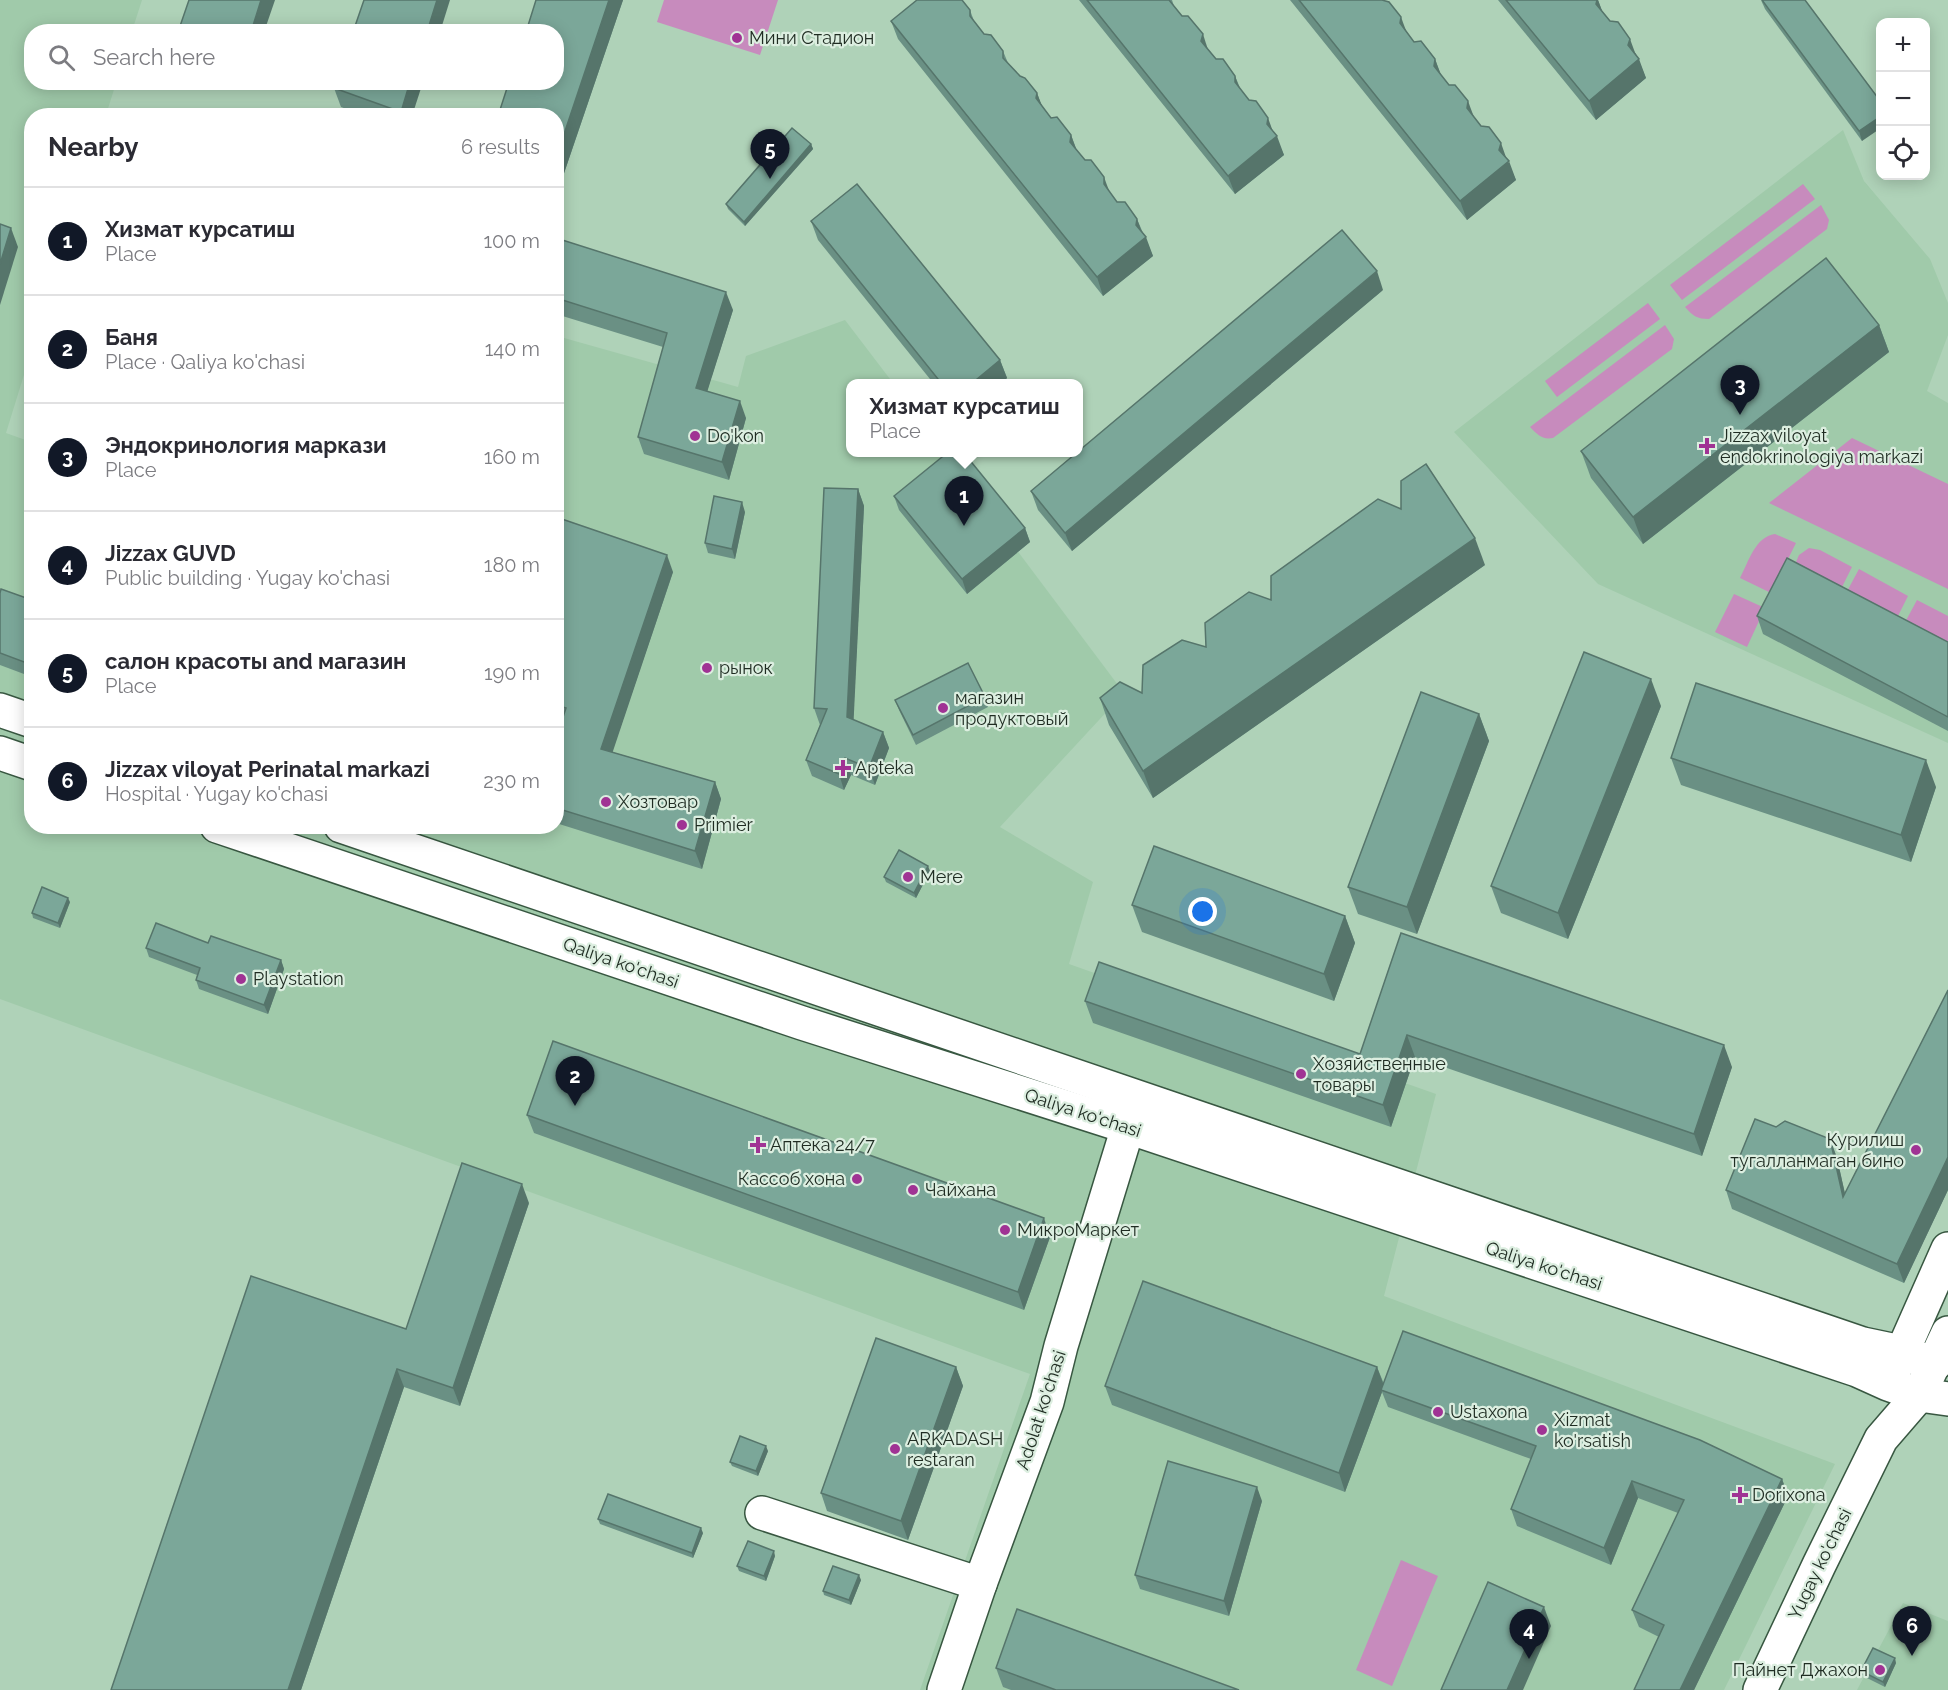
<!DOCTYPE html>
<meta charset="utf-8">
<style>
:root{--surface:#fff;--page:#f7f7f7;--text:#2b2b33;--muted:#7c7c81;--line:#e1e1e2;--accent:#111827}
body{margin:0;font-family:Raleway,sans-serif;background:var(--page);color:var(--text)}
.controls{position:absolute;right:18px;top:18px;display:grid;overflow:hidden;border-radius:12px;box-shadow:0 3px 15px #0003}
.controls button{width:54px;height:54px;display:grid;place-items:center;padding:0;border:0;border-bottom:2px solid var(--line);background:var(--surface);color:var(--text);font:30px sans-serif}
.you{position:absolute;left:1203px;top:912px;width:21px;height:21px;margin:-15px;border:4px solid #fff;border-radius:50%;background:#1a73e8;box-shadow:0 0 0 9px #1a73e833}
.badge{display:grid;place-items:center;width:39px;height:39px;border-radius:50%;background:var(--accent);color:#fff;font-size:20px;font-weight:700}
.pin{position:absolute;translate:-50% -50px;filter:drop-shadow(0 2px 3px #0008)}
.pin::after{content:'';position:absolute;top:32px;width:21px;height:18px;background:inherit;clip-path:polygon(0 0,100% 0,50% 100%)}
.popup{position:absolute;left:846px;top:379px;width:237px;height:78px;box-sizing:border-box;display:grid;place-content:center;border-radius:12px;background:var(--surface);filter:drop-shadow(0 2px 4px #0005);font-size:20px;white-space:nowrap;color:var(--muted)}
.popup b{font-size:22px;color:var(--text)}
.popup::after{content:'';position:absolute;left:50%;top:100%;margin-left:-12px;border:12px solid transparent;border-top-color:var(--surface)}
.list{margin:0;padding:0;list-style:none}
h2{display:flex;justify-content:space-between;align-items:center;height:78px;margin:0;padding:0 24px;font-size:26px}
h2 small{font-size:20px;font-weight:400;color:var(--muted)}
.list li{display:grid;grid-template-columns:39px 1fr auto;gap:18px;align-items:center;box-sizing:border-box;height:108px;padding:0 24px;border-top:2px solid var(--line)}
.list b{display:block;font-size:22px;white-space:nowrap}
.list p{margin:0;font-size:20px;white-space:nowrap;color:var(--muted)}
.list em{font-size:20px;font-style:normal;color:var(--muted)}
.icon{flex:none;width:33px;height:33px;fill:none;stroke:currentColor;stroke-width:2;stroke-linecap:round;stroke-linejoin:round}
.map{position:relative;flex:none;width:1948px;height:1690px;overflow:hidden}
.search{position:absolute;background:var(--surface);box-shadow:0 3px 15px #0003;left:24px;top:24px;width:540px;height:66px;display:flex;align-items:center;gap:15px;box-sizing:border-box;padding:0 21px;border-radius:24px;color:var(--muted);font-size:22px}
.panel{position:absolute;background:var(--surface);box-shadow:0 3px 15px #0003;left:24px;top:108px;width:540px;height:726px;border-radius:24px}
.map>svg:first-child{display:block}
.built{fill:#a0caaa}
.green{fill:#c78bbd}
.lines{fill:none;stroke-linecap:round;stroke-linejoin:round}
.minor-casing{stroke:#385741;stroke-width:36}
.major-casing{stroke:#385741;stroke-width:36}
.minor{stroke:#fff;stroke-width:33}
.major{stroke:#fff;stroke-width:33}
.wall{fill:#6a9084}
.shaded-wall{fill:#56756b}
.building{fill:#7ba799;stroke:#56756b;stroke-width:1.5}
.poi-dot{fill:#a03394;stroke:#dceee0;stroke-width:2}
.labels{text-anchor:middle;stroke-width:4.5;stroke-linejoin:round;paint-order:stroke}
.poi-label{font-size:18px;fill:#1f2c22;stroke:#dceee0;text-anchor:start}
.street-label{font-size:18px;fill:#1f2c22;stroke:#dceee0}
</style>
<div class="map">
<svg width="1948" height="1690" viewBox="0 0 1948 1690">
<rect width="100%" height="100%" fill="#afd2b8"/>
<g class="built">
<polygon points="0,0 142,0 132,31 32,32 32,82 116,83 106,115 32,116 31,352 6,433 31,442 32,826 556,826 557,336 738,387 746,356 845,320 893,383 850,384 850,452 944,453 1124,693 1000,827 1093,882 1069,964 1436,1094 1384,1296 1835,1464 1724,1690 920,1690 1030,1374 0,999"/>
<polygon points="1843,130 1864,181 1930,259 1948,303 1948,335 1927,391 1948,403 1948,743 1598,584 1454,432"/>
<polygon points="1903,1603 1948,1621 1948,1690 1857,1690"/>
</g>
<g class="green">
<polygon points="664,0 778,0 760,55 657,22"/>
<polygon points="1803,184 1815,199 1682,300 1670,285"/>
<path d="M1821,205L1829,220L1827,229L1709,319C1697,319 1693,316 1685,307Z"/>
<polygon points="1648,303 1660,319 1557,397 1545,381"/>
<path d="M1665,325L1674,339L1672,349L1553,438C1542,440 1538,435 1530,427Z"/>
<polygon points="1852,438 1948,484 1948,589 1769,503"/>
<path d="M1775,534L1796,543L1771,593L1740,578C1749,561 1755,537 1775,534Z"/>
<polygon points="1809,548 1820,550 1852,567 1838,595 1793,569 1799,555"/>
<polygon points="1859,569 1908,596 1894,624 1844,597"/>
<polygon points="1734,594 1765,608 1747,647 1715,632"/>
<polygon points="1917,600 1948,616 1948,652 1902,628"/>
<polygon points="1401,1560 1438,1576 1392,1686 1356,1670"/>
</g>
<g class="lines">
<g class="minor-casing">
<g id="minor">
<polyline points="1919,1395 1948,1399"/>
<polyline points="762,1513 980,1584"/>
<polyline points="944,1690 980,1584 1047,1402 1061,1346 1128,1127"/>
</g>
</g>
<g class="major-casing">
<g id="major">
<polyline points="0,710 32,721"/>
<polyline points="0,753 32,764"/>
<polyline points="217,826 802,1023 1128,1127 1857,1370 1888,1384 1919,1395"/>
<polyline points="341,826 1863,1344 1901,1352 1935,1364"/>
<polyline points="1893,1373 1948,1249"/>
<polyline points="1760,1690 1819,1565 1881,1439 1919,1395 1948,1333"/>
</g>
</g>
<use href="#minor" class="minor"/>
<use href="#major" class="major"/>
</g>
<g class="wall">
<polygon points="536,0 623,0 561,182 556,180 556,116"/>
<polygon points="1079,0 1172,0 1174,6 1216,59 1235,76 1241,90 1273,131 1284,155 1235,194"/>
<polygon points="1290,0 1382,0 1414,42 1435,59 1441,75 1506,158 1516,180 1467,220"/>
<polygon points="1498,0 1598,0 1602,11 1636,54 1646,78 1596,120"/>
<polygon points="1761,0 1881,102 1862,141 1765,9"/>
<polygon points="970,10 974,21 984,34 1003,51 1008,63 1020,76 1037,93 1042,107 1051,118 1071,135 1077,151 1117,202 1137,219 1153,256 1103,296 898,39 891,21"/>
<polygon points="334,88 412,116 365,116 341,107"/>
<polygon points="811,144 813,149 745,226 728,209 726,204"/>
<polygon points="811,221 1000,360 1007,378 1001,384 934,384 818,240"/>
<polygon points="556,238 733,310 707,391 746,418 729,480 644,454 638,437 663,347 556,314"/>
<polygon points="1383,290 1072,551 1038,510 1031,491"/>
<polygon points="1879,325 1889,352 1643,544 1591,478 1581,451"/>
<polygon points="858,489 864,506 853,720 883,732 889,748 875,785 851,775 844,790 812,776 806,760 820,725 814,708"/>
<polygon points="894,496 1025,528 1030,542 967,594 899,510"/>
<polygon points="745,512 735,559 708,553 705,543"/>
<polygon points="556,517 673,572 612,752 715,782 721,799 702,869 556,823 556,738 561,722 556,720"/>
<polygon points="1485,565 1153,798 1109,725 1100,698 1142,693 1271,600"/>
<polygon points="0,593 32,600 32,677 0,665"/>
<polygon points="1757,616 1948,642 1948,731 1763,634"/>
<polygon points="985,697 988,707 916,745 899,710 895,700"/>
<polygon points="1661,706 1568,939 1501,913 1491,886"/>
<polygon points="1479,714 1489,741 1417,934 1358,914 1348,887"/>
<polygon points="1671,758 1936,787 1911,862 1681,785"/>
<polygon points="930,871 916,898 886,882 884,877"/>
<polygon points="70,902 60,928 33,918 32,913"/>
<polygon points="1132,905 1345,916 1355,943 1334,1001 1142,932"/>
<polygon points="1401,933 1732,1067 1702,1156 1415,1057 1391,1127 1093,1023 1085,1001 1360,1054"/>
<polygon points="208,943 281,960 284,969 268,1014 199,989 196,980 197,975 149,957 146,948"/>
<polygon points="1948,990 1948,1190 1904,1283 1732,1209 1726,1190 1776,1127 1830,1139 1837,1158 1845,1194"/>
<polygon points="527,1115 1050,1237 1024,1310 534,1133"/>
<polygon points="529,1203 460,1406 404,1387 301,1690 111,1690 406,1329"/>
<polygon points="956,1367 963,1386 908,1540 827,1511 821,1493"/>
<polygon points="1377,1367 1384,1384 1782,1479 1788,1496 1694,1690 1634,1690 1659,1637 1639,1627 1632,1610 1678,1513 1638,1498 1611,1565 1517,1526 1511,1509 1531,1459 1388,1407 1382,1392 1345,1492 1112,1405 1105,1386"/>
<polygon points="768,1451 758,1476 732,1466 730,1462"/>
<polygon points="1262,1501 1229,1616 1140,1589 1135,1575"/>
<polygon points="598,1519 703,1533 693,1558 600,1524"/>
<polygon points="775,1556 766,1581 739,1571 737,1566"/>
<polygon points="861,1580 851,1605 824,1595 823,1591"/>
<polygon points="1896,1663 1885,1687 1863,1676 1861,1671"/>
<polygon points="996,1668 1239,1690 1011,1690 1003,1687"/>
</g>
<g class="shaded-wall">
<polygon points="261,0 275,0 264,32 251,32"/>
<polygon points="437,0 450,0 440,32 427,32"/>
<polygon points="609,0 623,0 561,182 556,168 556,158"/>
<polygon points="1597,0 1598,0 1604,16 1596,4"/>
<polygon points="1401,17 1408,36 1400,23"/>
<polygon points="1203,34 1209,53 1201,41"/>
<polygon points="1630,39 1637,58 1639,59 1646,78 1596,120 1589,101 1628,45"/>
<polygon points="1435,59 1442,78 1434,66"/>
<polygon points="1235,76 1242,95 1235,82"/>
<polygon points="410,82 423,82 412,116 402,116 401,112"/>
<polygon points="1037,93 1044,111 1036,98"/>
<polygon points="1468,101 1475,120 1467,108"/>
<polygon points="1881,116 1881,128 1862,141 1859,131"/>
<polygon points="1268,118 1275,137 1277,136 1284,155 1235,194 1228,176 1267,124"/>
<polygon points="1071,135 1078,154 1070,142"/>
<polygon points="1501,143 1508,163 1509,161 1516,180 1467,220 1460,201 1499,150"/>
<polygon points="811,144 813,149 745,226 744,222"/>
<polygon points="1104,177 1111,196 1104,184"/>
<polygon points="1137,219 1144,238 1146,237 1153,256 1103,296 1097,277 1136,225"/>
<polygon points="11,228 18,247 0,305 0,264"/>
<polygon points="1377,271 1383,290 1072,551 1065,533"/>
<polygon points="726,292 733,310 703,405 696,388"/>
<polygon points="1879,325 1889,352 1643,544 1633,517"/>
<polygon points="1000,360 1007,378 1001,384 971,384"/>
<polygon points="740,401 746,418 729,480 722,462"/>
<polygon points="858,489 864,506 853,733 847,717"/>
<polygon points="742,502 745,512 735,559 732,549"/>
<polygon points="1025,528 1030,542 967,594 962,579"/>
<polygon points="1475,538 1485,565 1153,798 1143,771"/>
<polygon points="667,555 673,572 608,766 601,749"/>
<polygon points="1651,679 1661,706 1568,939 1558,913"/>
<polygon points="1479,714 1489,741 1417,934 1407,907"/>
<polygon points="883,732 889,748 875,785 869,768"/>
<polygon points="845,758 851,775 844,790 839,774"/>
<polygon points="1926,760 1936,787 1911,862 1901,835"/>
<polygon points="715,782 721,799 702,869 695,851"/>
<polygon points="928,866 930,871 916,898 914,893"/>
<polygon points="68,898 70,902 60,928 58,923"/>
<polygon points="1345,916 1355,943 1334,1001 1324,974"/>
<polygon points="281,960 284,969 268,1014 264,1005"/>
<polygon points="1407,1035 1415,1057 1391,1127 1383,1105"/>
<polygon points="1724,1045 1732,1067 1702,1156 1694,1134"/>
<polygon points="1830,1139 1837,1158 1850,1216 1843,1197"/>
<polygon points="1948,1157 1948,1190 1904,1283 1897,1264"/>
<polygon points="522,1184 529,1203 460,1406 453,1388"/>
<polygon points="1044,1218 1050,1237 1024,1310 1018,1292"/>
<polygon points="956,1367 963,1386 908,1540 901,1521"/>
<polygon points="1377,1367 1384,1386 1381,1390 1382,1392 1345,1492 1339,1473"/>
<polygon points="397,1369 404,1387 301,1690 288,1690"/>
<polygon points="766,1446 768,1451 758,1476 756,1471"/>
<polygon points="1782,1479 1788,1496 1694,1690 1680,1690"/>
<polygon points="1632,1481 1638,1498 1611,1565 1604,1548"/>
<polygon points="1257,1487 1262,1501 1229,1616 1224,1601"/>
<polygon points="701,1528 703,1533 693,1558 692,1553"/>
<polygon points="774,1551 775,1556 766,1581 764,1576"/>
<polygon points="859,1575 861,1580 851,1605 849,1600"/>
<polygon points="1544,1607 1551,1626 1523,1690 1507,1690"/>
<polygon points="1895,1658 1896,1663 1885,1687 1883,1682"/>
</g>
<g class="building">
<polygon points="189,0 261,0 251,32 178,32"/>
<polygon points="364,0 437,0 427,32 353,32"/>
<polygon points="536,0 609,0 556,158 556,116 498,116 509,82 556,82 556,32 526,32"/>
<polygon points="917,0 962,0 970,10 970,16 984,34 991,35 1003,51 1003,58 1020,76 1025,78 1037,93 1036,98 1051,118 1057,117 1071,135 1070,142 1085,160 1091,160 1104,177 1104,184 1117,202 1125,202 1137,219 1136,225 1146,237 1097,277 891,21"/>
<polygon points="1087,0 1169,0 1182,16 1188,16 1203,34 1201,41 1216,59 1223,59 1235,76 1235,82 1249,100 1256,101 1268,118 1267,124 1277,136 1228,176"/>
<polygon points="1299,0 1382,0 1389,2 1401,17 1400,23 1414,42 1421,41 1435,59 1434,66 1449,85 1455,85 1468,101 1467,108 1481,126 1489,127 1501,143 1499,150 1509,161 1460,201"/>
<polygon points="1506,0 1597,0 1596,4 1610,21 1618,22 1630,39 1628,45 1639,59 1589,101"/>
<polygon points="1762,0 1805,0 1881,102 1881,116 1859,131"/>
<polygon points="336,82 410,82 401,112 334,88"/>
<polygon points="792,128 811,144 744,222 726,204"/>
<polygon points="857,184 1000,360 971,384 942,384 811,221"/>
<polygon points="0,224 11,228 0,264"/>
<polygon points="1342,230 1377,271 1065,533 1031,491"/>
<polygon points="556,238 726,292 696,388 740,401 722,462 638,437 667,333 556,298"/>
<polygon points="1826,258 1879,325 1633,517 1581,451"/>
<polygon points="947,453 964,453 1025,528 962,579 894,496"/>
<polygon points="1426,464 1475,538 1143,771 1100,698 1120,682 1142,693 1143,665 1182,640 1206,647 1205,623 1249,592 1271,600 1271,576 1378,499 1401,509 1401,481"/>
<polygon points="824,488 858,489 847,717 883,732 869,768 845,758 839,774 806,760 827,709 814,708"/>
<polygon points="714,496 742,502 732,549 705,543"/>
<polygon points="556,517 667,555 601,749 715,782 695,851 556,808 556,738 566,708 556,705"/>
<polygon points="1787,558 1948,642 1948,717 1757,616"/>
<polygon points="1,589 32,600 32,665 0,653 0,593"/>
<polygon points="1584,652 1651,679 1558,913 1491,886"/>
<polygon points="968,663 985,697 913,735 895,700"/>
<polygon points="1696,683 1926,760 1901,835 1671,758"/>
<polygon points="1421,692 1479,714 1407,907 1348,887"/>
<polygon points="1154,846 1345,916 1324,974 1132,905"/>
<polygon points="899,850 928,866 914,893 884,877"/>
<polygon points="42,887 68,898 58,923 32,913"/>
<polygon points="156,923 208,943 211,936 281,960 264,1005 196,980 200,968 146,948"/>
<polygon points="1401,933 1724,1045 1694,1134 1407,1035 1383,1105 1085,1001 1099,962 1360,1054"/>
<polygon points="1948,990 1948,1157 1897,1264 1726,1190 1755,1119 1776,1127 1785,1121 1830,1139 1843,1197"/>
<polygon points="553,1041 1044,1218 1018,1292 527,1115"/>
<polygon points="462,1163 522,1184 453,1388 397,1369 288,1690 111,1690 251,1276 406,1329"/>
<polygon points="1143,1281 1377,1367 1339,1473 1105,1386"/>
<polygon points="1403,1331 1700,1440 1782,1479 1680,1690 1634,1690 1664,1625 1632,1610 1684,1500 1632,1481 1604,1548 1511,1509 1536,1446 1381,1390"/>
<polygon points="876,1338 956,1367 901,1521 821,1493"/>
<polygon points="740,1436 766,1446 756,1471 730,1462"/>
<polygon points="1168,1461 1257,1487 1224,1601 1135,1575"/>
<polygon points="608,1494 701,1528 692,1553 598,1519"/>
<polygon points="748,1541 774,1551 764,1576 737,1566"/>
<polygon points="833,1566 859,1575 849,1600 823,1591"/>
<polygon points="1488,1582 1544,1607 1507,1690 1441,1690"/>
<polygon points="1017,1609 1239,1690 1056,1690 996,1668"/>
<polygon points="1873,1648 1895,1658 1883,1682 1861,1671"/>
</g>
<g class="poi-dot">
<circle cx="737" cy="38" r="6"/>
<circle cx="695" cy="436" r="6"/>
<path d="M1704 437h6v6h6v6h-6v6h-6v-6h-6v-6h6z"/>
<circle cx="707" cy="668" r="6"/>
<circle cx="943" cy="708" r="6"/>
<path d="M840 759h6v6h6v6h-6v6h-6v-6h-6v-6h6z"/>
<circle cx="606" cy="802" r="6"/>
<circle cx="682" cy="825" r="6"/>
<circle cx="908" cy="877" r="6"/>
<circle cx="241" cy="979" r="6"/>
<circle cx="1301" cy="1074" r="6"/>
<path d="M755 1136h6v6h6v6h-6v6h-6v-6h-6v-6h6z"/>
<circle cx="1916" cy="1150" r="6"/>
<circle cx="857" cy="1179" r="6"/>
<circle cx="913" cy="1190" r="6"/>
<circle cx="1005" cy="1230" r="6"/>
<circle cx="1438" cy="1412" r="6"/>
<circle cx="1542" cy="1430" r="6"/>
<circle cx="895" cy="1449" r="6"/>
<path d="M1737 1486h6v6h6v6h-6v6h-6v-6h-6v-6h6z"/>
<circle cx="1880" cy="1670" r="6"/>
</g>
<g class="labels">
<g class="poi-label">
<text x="749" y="44">Мини Стадион</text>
<text x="707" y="442">Do'kon</text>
<text x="1720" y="442">Jizzax viloyat<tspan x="1720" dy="21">endokrinologiya markazi</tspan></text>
<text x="719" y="674">рынок</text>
<text x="955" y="704">магазин<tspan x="955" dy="21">продуктовый</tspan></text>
<text x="855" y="774">Apteka</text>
<text x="618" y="808">Хозтовар</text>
<text x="694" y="831">Primier</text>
<text x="920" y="883">Mere</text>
<text x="253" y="985">Playstation</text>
<text x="1313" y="1070">Хозяйственные<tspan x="1313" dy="21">товары</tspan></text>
<text x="1904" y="1146" text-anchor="end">Курилиш<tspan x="1904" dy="21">тугалланмаган бино</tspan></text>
<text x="770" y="1151">Аптека 24/7</text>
<text x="845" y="1185" text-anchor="end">Кассоб хона</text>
<text x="925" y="1196">Чайхана</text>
<text x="1017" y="1236">МикроМаркет</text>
<text x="1450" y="1418">Ustaxona</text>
<text x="1554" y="1426">Xizmat<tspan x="1554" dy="21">ko'rsatish</tspan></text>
<text x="907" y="1445">ARKADASH<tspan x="907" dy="21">restaran</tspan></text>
<text x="1752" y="1501">Dorixona</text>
<text x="1868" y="1676" text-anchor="end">Пайнет Джахон</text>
</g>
<g class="street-label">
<text transform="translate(621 963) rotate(19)" y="6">Qaliya ko'chasi</text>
<text transform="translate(1083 1113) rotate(18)" y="6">Qaliya ko'chasi</text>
<text transform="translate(1544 1266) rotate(18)" y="6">Qaliya ko'chasi</text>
<text transform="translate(1041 1410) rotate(-72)" y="6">Adolat ko'chasi</text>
<text transform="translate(1820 1564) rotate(-64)" y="6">Yugay ko'chasi</text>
</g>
</g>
</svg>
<div class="controls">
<button>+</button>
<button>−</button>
<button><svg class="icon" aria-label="locate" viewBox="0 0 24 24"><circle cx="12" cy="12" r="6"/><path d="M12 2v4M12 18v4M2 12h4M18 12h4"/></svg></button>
</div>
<div class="you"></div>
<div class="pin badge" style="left:964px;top:526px">1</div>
<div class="popup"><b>Хизмат курсатиш</b>Place</div>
<div class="pin badge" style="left:575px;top:1106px">2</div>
<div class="pin badge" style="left:1740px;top:415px">3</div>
<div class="pin badge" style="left:1529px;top:1659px">4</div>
<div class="pin badge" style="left:770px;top:179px">5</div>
<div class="pin badge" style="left:1912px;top:1656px">6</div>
<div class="search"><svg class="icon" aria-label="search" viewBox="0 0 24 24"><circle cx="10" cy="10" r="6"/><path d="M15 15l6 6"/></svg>Search here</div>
<section class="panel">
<h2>Nearby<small>6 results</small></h2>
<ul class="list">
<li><span class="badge">1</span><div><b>Хизмат курсатиш</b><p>Place</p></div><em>100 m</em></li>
<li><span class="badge">2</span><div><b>Баня</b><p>Place · Qaliya ko'chasi</p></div><em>140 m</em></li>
<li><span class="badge">3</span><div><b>Эндокринология маркази</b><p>Place</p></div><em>160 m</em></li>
<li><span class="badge">4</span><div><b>Jizzax GUVD</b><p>Public building · Yugay ko'chasi</p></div><em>180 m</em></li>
<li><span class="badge">5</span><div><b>салон красоты and магазин</b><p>Place</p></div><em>190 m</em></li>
<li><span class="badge">6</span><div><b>Jizzax viloyat Perinatal markazi</b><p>Hospital · Yugay ko'chasi</p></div><em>230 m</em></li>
</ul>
</section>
</div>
